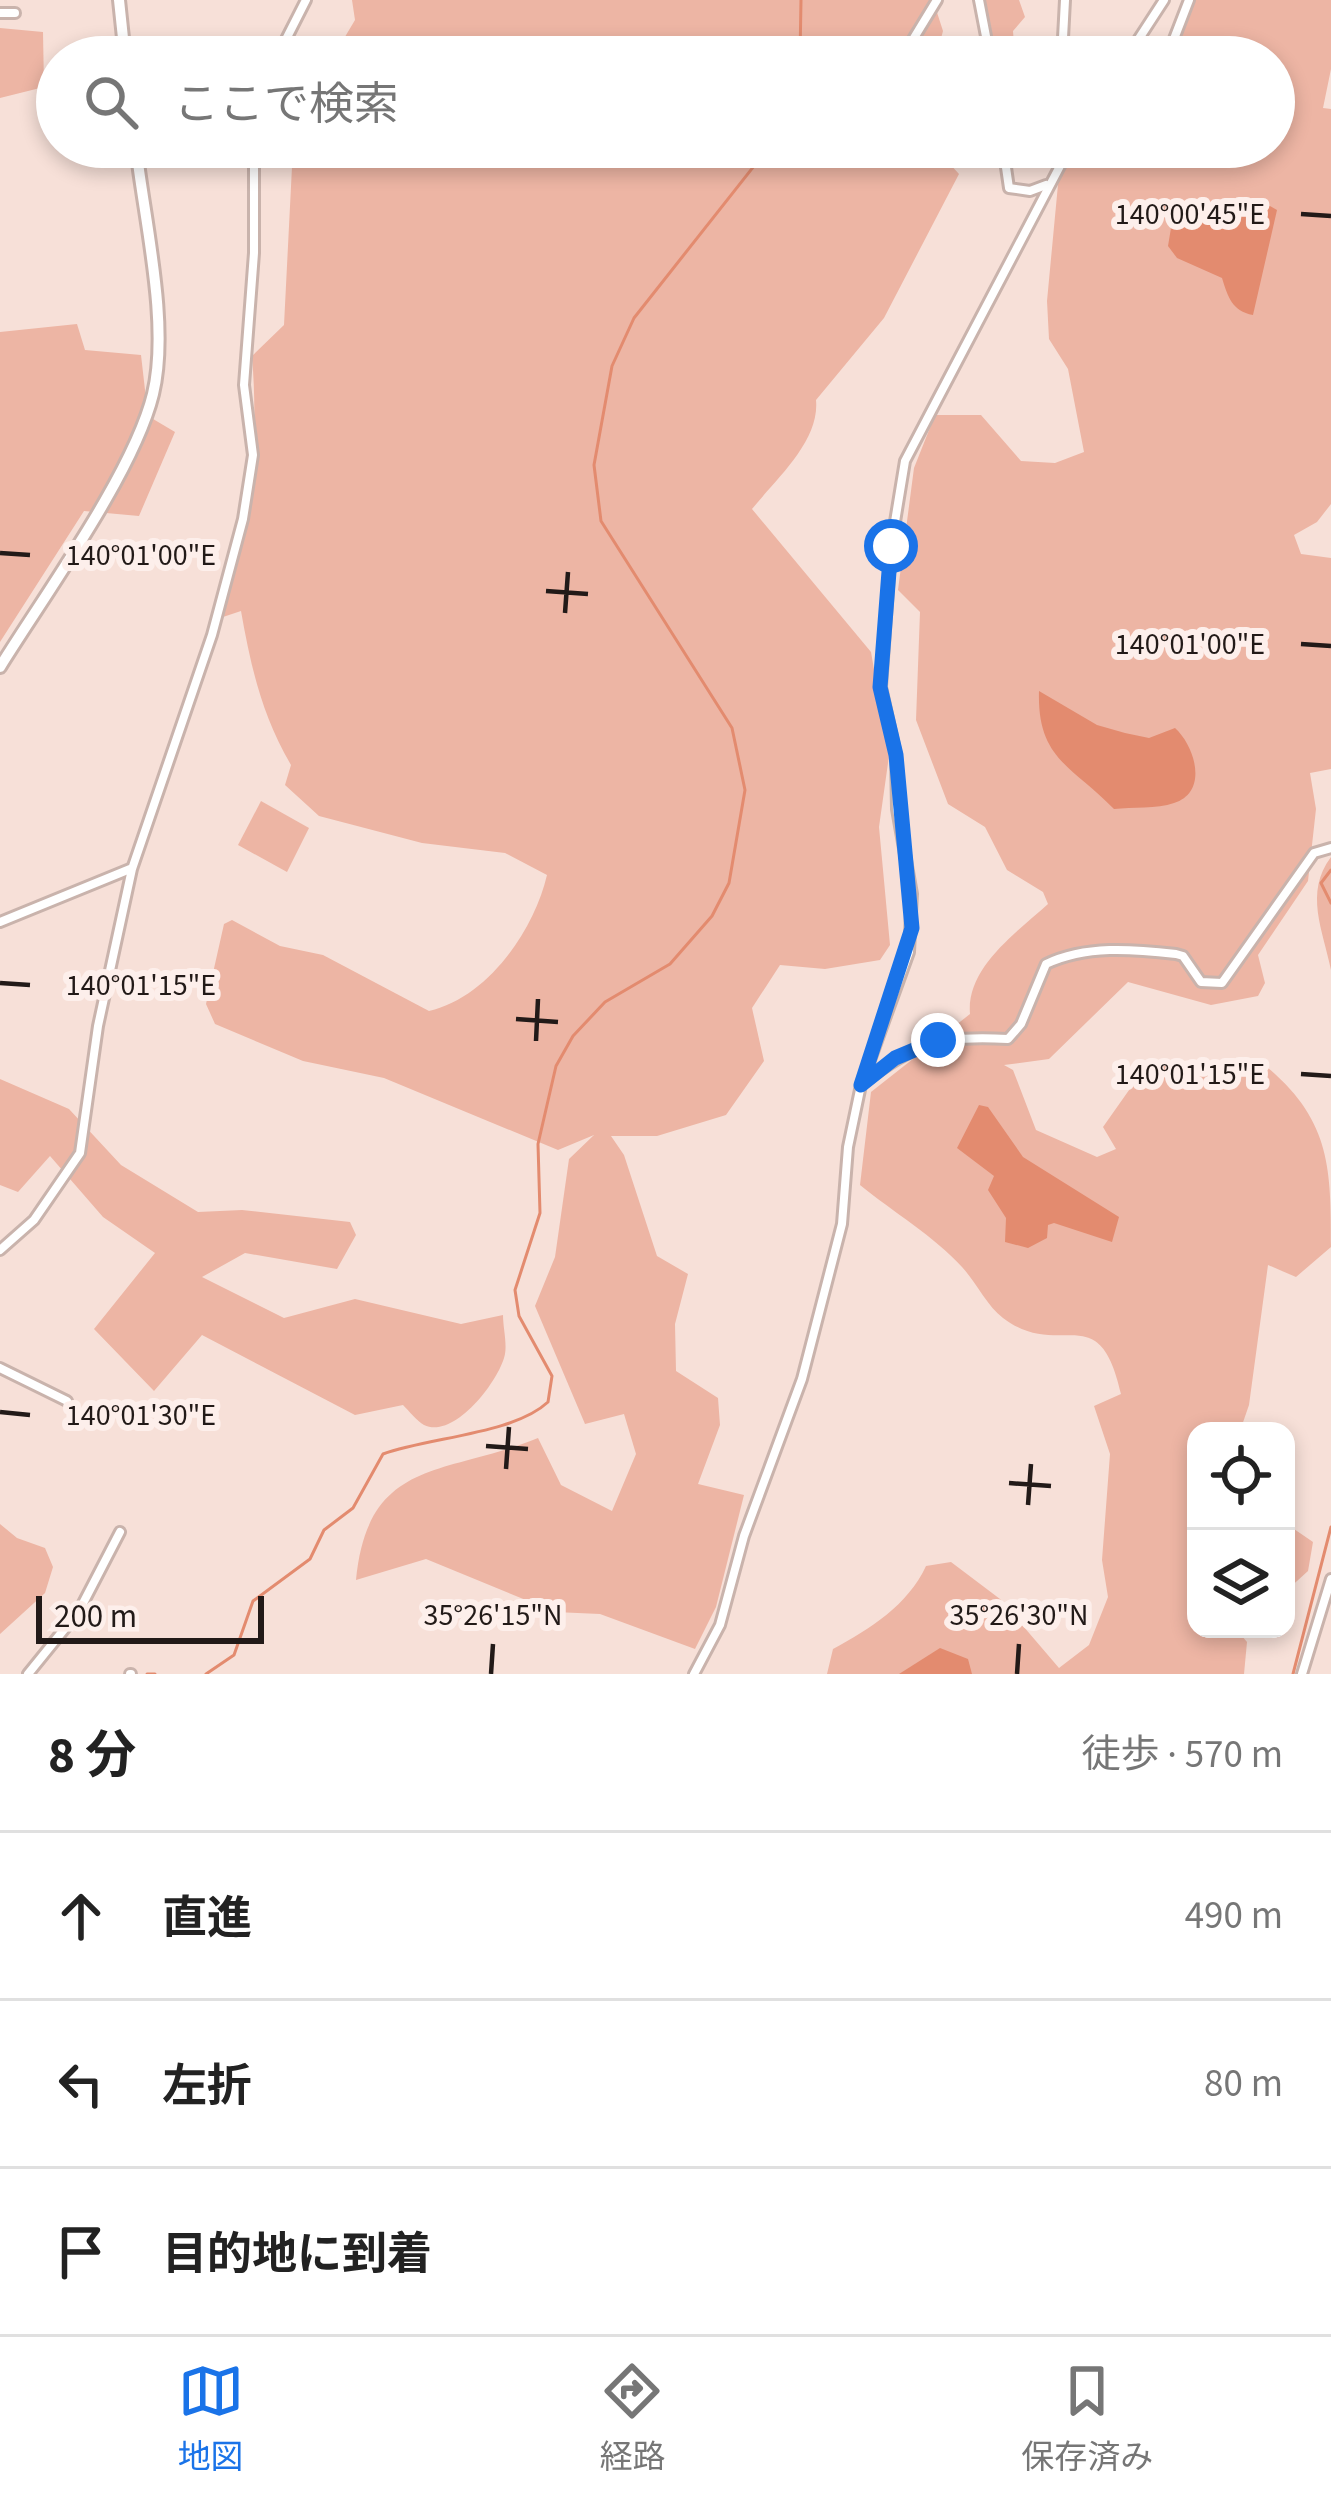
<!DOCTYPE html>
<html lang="ja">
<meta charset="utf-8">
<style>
:root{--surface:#fff;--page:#f6f6f6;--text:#222;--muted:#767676;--line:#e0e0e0;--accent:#1a73e8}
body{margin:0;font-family:"Source Sans 3","Noto Sans JP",sans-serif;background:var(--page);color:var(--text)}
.controls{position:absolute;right:36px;bottom:36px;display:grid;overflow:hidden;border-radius:24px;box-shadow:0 6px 18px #0003}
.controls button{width:108px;height:108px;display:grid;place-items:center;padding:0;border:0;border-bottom:3px solid var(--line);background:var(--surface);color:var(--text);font:60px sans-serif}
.scale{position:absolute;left:36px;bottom:30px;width:228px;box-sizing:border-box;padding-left:12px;border:6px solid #221a18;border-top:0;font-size:33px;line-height:42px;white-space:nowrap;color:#221a18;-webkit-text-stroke:9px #fdefeb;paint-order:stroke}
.stop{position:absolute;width:36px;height:36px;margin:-27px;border:9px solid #1a73e8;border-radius:50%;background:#fff}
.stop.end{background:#1a73e8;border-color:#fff;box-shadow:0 3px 12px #0008}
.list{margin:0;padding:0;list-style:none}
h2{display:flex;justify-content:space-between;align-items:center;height:156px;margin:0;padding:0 48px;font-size:51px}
h2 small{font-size:39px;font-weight:400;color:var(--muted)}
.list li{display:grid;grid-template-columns:78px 1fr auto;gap:36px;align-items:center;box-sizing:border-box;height:168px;padding:0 48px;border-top:3px solid var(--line)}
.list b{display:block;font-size:45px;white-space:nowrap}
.list em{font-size:39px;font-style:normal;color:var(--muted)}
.icon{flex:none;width:66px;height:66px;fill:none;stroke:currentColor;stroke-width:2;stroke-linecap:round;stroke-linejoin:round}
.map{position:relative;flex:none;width:1331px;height:1674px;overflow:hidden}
.search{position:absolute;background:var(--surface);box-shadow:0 6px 18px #0003;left:36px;right:36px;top:36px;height:132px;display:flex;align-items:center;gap:30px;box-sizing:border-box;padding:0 42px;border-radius:66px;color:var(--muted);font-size:45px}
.sheet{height:660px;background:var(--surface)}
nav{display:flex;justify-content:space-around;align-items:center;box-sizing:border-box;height:168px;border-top:3px solid var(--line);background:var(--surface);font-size:33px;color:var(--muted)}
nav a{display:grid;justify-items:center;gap:6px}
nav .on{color:var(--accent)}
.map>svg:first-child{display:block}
.green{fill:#edb5a4}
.water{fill:#e38b6f}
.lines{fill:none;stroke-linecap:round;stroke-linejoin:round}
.stream{stroke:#e38b6f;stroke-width:3}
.street-casing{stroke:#c9b3ac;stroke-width:14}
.secondary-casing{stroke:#c9b3ac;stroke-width:16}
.street{stroke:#fff;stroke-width:8}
.secondary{stroke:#fff;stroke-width:10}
.route{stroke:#1a73e8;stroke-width:15}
.ticks{fill:none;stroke:#221a18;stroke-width:4.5}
.ticks-label{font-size:30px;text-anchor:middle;fill:#221a18;stroke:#fdefeb;stroke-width:12;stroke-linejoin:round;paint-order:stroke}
</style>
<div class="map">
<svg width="1331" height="1674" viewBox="0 0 1331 1674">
<rect width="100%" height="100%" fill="#f7e0d8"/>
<g class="green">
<polygon points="352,0 933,0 943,31 936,57 333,57 355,20"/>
<polygon points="980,0 1019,0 1025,17 1013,31 1015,57 994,57"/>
<path d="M1192,0H1331V69L1323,108L1331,109V504L1317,522L1294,535L1301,554L1331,558V769L1310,773L1316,809L1308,881L1258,955L1265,983L1258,996L1211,1005L1128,982L1049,1059L1004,1065L1013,1070L1036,1130L1097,1157L1116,1149L1103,1127L1146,1066L1267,1067C1331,1121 1331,1169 1331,1247L1296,1277L1268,1265L1249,1405L1240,1431H1196V1629H1236L1247,1642L1244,1674H827L833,1649C870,1629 908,1605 926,1566L951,1562L1000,1599L1059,1668L1089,1645L1108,1597L1102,1560L1110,1454L1094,1406L1121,1394C1099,1295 1061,1362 1003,1318C987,1306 976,1282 962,1267C934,1236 893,1212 860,1185L871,1092L970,1014C966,968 1016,933 1048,904L1043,892L1007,870L985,827L948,804L916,720L920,612L898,590L914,468L935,415H981L1021,461L1055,463L1084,452L1068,369L1049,339L1047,301L1059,174L1079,147H1274V57H1171Z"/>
<polygon points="0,28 43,32 44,87 0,98"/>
<path d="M293,147H977L949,163L959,174L884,318L816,400C820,441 776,479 752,509L871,652L889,756L879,827L890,945L880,960L825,969L780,965L752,1008L764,1061L726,1115L657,1136H611L624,1155L657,1256L688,1274L675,1324L676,1371L718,1398L720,1425L698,1484L744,1495L716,1607L695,1649L600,1614L555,1612L426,1559L356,1580C368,1456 447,1476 538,1438L561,1485L612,1511L636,1454L624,1414L585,1424L535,1306L555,1257L569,1159L594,1135L558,1150L384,1078L303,1061L215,1024L206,1004L224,924L232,920L280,946L323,955L429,1011C487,998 534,931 547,875L505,853L422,843L319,816L285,785L291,765C262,715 251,668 241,611L223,617C247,520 260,456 252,356L284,325Z"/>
<polygon points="77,324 85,350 141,355 148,416 175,432 139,516 84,511 0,642 0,332"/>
<polygon points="261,801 309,828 287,872 238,845"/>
<path d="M1331,857V970C1323,930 1304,893 1331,857Z"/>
<path d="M0,1079L69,1109L121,1165L198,1212L242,1210L350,1222L356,1235L337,1269L245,1253L202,1277L284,1318L355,1299L461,1324L503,1315C503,1327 507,1343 505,1354C500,1380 454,1440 424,1425C417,1421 409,1411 403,1405L355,1415L202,1335L154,1391L94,1329L155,1253L103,1217L50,1156L18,1192L0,1185Z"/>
<polygon points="1291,1507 1294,1529 1313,1542 1308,1571 1286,1591 1286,1508"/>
<polygon points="0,1524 17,1538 45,1548 53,1567 45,1593 0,1634"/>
</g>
<g class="water">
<path d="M1270,206L1277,210L1253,315C1232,311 1228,297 1222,278L1177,258L1168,246L1171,228L1195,210Z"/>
<path d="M1039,691L1097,725L1125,733L1149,738L1175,728C1195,746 1209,792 1174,803C1157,809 1132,807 1114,809C1071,765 1037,759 1039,691Z"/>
<polygon points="979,1105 988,1107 1023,1157 1119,1217 1112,1242 1054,1223 1048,1225 1047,1238 1028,1248 1005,1242 1006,1218 988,1190 994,1176 957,1148"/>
<polygon points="940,1648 968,1659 972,1674 899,1674"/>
</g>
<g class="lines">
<g class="stream">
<polyline points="800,57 801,0"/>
<polyline points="1331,870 1321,883 1331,903"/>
<polyline points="147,1674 155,1674"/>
<path d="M206,1674L234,1655L253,1601L310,1559L324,1530L353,1508L383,1454C430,1437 514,1434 548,1402L552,1376L519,1316L515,1290L540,1213L538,1144L556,1066L573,1036L605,1002L670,964L712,916L729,883L745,790L732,728L601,521L594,465L612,366L634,318L769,147"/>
<polyline points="1293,1674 1331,1527"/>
</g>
<g class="street-casing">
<g id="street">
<polyline points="979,0 990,57"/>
<polyline points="0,13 15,13"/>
<polyline points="277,57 306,0"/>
<polyline points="908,57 909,46 937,0"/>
<polyline points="1062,57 1065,0"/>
<polyline points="1127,57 1164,0"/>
<polyline points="1167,57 1189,0"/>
<polyline points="1003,147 1009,188 1030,191 1046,185"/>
<polyline points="0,922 130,869"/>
<path d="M862,1084C915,1042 941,1036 1008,1039L1021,1024L1046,964C1086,945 1132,949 1176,954L1183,956L1201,982L1222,983L1314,853L1331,848"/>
<polyline points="0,1250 34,1220 80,1153 98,1026 132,869 212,635 243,519 253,455 244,385 254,253 254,147"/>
<polyline points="0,1368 67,1401"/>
<polyline points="28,1674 79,1611 120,1532"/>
<polyline points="130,1674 131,1674"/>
<polyline points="694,1674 720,1625 744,1536 802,1379 842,1224 848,1147 861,1085 909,952 912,894 897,809 896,755 881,687 891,546 905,461 1070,147"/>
<polyline points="1302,1674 1331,1579"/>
</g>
</g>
<g class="secondary-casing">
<g id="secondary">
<polyline points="119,0 125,57"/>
<path d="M0,667C44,596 134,472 153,394C170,324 144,219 136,147"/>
</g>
</g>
<use href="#street" class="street"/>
<use href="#secondary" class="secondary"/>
</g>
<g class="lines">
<polyline class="route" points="891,546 880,687 896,755 912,928 861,1085 895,1058 938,1040"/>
</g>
<path class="ticks" d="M1301,214L1331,216M0,553L30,555M546,591L588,594M565,613L568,572M1301,644L1331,646M0,983L30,985M516,1019L558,1022M536,1041L538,999M1301,1074L1331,1076M0,1412L30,1415M486,1446L528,1449M506,1469L509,1427M1009,1483L1051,1486M1028,1505L1031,1464M491,1674L493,1644M1017,1674L1019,1644"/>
<g class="ticks-label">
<text x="1190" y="224">140°00'45"E</text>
<text x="141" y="565">140°01'00"E</text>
<text x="1190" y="654">140°01'00"E</text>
<text x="141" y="995">140°01'15"E</text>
<text x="1190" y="1084">140°01'15"E</text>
<text x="141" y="1425">140°01'30"E</text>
<text x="493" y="1625">35°26'15"N</text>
<text x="1019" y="1625">35°26'30"N</text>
</g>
</svg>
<div class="controls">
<button><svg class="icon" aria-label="locate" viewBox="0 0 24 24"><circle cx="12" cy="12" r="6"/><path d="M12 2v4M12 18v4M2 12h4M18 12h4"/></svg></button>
<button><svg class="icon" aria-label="layers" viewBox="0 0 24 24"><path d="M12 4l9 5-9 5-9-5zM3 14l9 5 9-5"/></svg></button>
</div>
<div class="scale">200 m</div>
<div class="stop" style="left:891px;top:546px"></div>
<div class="stop end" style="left:938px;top:1040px"></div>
<div class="search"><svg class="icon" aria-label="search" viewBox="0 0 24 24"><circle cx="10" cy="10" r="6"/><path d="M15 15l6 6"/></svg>ここで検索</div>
</div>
<section class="sheet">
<h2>8 分<small>徒歩 · 570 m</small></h2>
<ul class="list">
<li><svg class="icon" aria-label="ahead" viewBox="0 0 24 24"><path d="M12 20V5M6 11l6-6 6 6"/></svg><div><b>直進</b></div><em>490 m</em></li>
<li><svg class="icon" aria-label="left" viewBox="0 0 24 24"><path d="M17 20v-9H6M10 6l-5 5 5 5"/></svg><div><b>左折</b></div><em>80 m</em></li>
<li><svg class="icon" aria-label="arrive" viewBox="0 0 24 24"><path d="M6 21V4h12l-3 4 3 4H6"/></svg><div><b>目的地に到着</b></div></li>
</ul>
</section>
<nav>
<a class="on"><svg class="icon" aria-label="map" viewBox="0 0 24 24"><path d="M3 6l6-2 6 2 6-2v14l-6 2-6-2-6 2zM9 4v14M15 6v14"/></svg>地図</a>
<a><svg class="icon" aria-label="directions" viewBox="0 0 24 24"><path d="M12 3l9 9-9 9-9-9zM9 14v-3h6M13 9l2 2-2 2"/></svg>経路</a>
<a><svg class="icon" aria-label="saved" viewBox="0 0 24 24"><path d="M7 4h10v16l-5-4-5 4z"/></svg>保存済み</a>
</nav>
